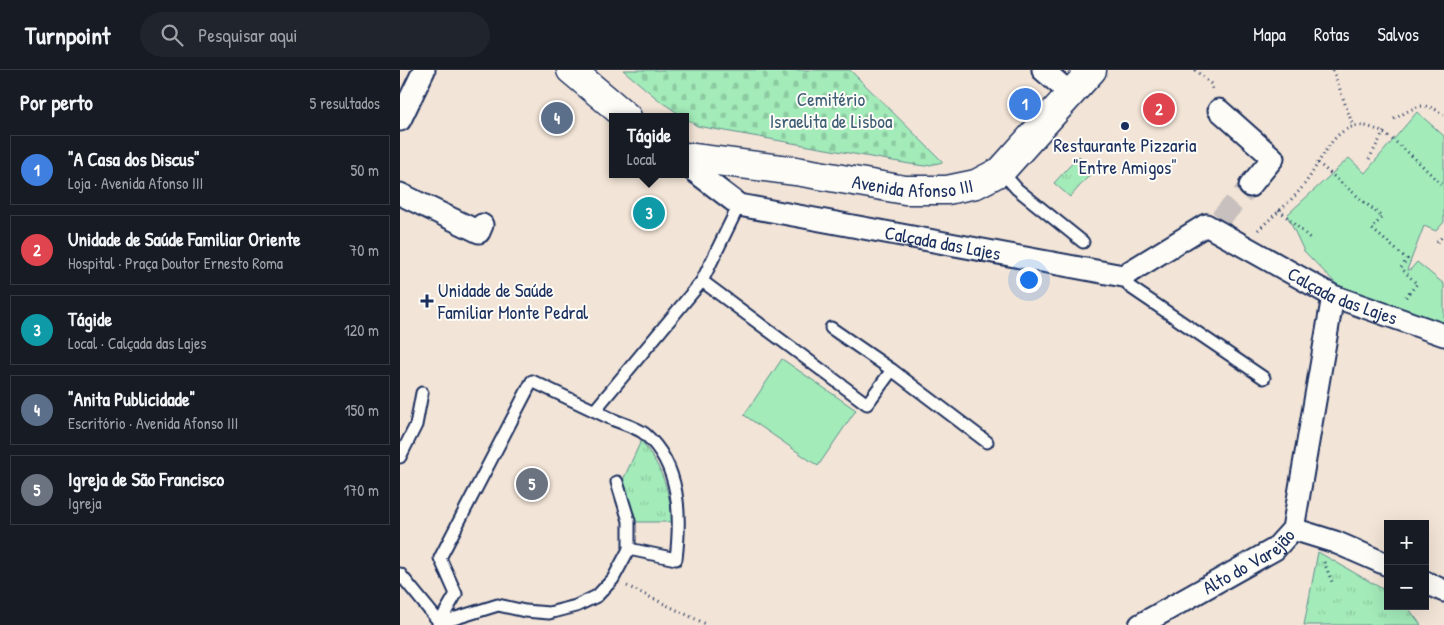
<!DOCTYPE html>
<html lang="pt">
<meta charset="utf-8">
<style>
:root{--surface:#171b24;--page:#20242c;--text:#f1f3f6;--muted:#9ea1a6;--line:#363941;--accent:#8c9099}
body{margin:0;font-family:"Patrick Hand",sans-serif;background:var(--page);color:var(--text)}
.controls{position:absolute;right:15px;bottom:15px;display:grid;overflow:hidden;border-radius:0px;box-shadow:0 5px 20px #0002}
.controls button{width:45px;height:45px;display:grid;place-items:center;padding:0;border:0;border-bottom:1px solid var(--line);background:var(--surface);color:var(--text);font:25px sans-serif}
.you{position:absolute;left:628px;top:209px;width:18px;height:18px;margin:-12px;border:4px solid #fff;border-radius:50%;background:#1a73e8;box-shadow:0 0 0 8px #1a73e833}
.badge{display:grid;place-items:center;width:32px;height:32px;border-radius:50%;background:var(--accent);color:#fff;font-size:16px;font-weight:700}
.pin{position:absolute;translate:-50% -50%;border:2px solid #fff;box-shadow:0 1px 5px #0006}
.popup{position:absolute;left:209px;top:43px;width:80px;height:65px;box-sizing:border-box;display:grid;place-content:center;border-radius:0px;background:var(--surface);filter:drop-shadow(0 1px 4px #0005);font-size:16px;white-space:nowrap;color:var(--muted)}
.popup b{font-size:19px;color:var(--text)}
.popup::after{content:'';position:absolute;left:50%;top:100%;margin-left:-10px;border:10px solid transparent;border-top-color:var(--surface)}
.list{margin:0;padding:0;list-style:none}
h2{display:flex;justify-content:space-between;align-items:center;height:65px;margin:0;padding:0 20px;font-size:21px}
h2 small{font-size:16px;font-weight:400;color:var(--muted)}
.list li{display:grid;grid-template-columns:32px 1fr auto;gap:15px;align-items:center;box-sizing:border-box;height:70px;margin:0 10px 10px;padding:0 10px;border:1px solid var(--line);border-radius:0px}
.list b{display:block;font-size:19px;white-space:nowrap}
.list p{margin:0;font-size:16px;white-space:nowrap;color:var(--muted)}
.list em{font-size:16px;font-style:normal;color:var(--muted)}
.icon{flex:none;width:28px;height:28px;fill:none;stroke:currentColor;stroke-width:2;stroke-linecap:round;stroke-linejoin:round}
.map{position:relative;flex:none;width:1044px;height:555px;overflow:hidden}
header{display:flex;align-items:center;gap:30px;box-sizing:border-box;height:70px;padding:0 25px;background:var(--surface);border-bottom:1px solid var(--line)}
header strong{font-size:24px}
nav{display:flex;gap:28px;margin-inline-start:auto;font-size:18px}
.search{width:350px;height:45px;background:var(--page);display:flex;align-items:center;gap:12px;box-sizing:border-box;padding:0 18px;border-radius:28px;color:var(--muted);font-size:19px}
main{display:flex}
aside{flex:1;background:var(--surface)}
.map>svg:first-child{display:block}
.grass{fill:url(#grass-tufts);stroke:#5f8d8c}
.cemetery{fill:url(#cemetery-stones);stroke:#5f8d8c}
.garden{fill:#a3ebb9;stroke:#5f8d8c}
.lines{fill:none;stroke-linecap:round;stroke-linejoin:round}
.street-tunnel{stroke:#c7c0be;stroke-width:21;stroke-dasharray:21 11;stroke-linecap:butt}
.lane-casing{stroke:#1b2f5e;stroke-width:15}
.street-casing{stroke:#1b2f5e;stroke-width:25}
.secondary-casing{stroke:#1b2f5e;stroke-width:31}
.path{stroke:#1b2f5e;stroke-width:3;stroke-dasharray:1 4;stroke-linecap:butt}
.lane{stroke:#fdfcf7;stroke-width:11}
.street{stroke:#fdfcf7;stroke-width:21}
.secondary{stroke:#fdfcf7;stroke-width:28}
.poi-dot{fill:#1b2f5e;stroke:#fdfcf7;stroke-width:2}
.labels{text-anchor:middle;stroke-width:4;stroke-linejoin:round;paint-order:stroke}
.park-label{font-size:19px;fill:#3d5e75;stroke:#fdfcf7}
.poi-label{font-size:19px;fill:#1b2f5e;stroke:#fdfcf7}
.street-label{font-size:19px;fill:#1b2f5e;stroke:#fdfcf7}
</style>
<header>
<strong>Turnpoint</strong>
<div class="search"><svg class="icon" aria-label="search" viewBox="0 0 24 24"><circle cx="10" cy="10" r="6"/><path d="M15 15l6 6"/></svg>Pesquisar aqui</div>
<nav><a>Mapa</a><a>Rotas</a><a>Salvos</a></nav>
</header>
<main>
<aside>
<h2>Por perto<small>5 resultados</small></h2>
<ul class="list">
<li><span class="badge" style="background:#3f7fe0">1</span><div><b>&quot;A Casa dos Discus&quot;</b><p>Loja · Avenida Afonso III</p></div><em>50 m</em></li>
<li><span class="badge" style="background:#e0444e">2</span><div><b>Unidade de Saúde Familiar Oriente</b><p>Hospital · Praça Doutor Ernesto Roma</p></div><em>70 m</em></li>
<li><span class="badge" style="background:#0f9aa8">3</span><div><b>Tágide</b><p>Local · Calçada das Lajes</p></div><em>120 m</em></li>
<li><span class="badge" style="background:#5c6f8a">4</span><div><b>&quot;Anita Publicidade&quot;</b><p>Escritório · Avenida Afonso III</p></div><em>150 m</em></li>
<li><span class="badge" style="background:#6b7280">5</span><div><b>Igreja de São Francisco</b><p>Igreja</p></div><em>170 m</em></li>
</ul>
</aside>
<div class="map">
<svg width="1044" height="555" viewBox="0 0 1044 555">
<defs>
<pattern id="grass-tufts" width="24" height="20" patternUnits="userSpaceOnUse" patternTransform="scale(1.25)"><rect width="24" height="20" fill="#a3ebb9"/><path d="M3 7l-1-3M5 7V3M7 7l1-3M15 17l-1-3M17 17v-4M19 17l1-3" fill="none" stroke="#8ccaa1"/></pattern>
<pattern id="cemetery-stones" width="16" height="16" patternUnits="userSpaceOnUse" patternTransform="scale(1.25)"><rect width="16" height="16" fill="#a3ebb9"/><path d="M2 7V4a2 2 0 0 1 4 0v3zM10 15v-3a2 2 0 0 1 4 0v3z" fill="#8ccaa1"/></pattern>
</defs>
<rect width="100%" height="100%" fill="#f2e4d6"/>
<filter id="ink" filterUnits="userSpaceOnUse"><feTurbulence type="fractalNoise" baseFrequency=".02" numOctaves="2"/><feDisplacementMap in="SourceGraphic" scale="10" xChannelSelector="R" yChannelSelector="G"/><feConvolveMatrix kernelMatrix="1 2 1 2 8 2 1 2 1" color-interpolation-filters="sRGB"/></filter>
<g filter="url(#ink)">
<g class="grass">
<polygon points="679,86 694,100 670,127 654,113"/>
<path d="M241,371C261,395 270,420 272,452H233L228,422L222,412Z"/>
<polygon points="918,482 988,522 988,536 1007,536 1021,555 904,555"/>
</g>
<polygon class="cemetery" points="223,0 450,0 543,92 525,96 510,94 297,56 260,31"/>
<g class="garden">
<polygon points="1017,42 1044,66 1044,152 1036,161 1024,156 1007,200 1010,200 1017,192 1044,214 1044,259 947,225 904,181 887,145 949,88 965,103"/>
<polygon points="382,289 456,340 418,396 344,345"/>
</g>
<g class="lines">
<polyline class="street-tunnel" points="820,149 850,116"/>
<g class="lane-casing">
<g id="lane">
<polyline points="601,101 617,119 683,172"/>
<polyline points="723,206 730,217 864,308"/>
<polyline points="302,211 467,334 492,300 587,372"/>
<polyline points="431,258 492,300"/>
<polyline points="195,340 302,211 339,135"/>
<polyline points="0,387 16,355 22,323"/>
<polyline points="0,504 40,553 98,535 125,541 149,543 176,536 197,526 213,509 229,479 229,451 217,412"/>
<path d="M38,555L56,524L40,488L132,311C159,324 187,337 214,350C224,354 238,358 245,364C281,396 281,446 276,489L229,479"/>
</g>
</g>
<g class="street-casing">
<g id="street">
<polyline points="643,0 671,24"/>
<polyline points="819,40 873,88 850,116"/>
<polyline points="0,50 24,0"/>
<path id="s1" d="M285,94L339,135L723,206L806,155L933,226L1044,265"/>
<polyline points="0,124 79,162 82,155"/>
<polyline points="893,459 935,472 988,495"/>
<polyline points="1025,512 1044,521"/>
<path id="s2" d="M740,555L875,479L893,459L933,226"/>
</g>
</g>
<g class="secondary-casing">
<g id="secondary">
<polyline points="171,0 227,47"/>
<path id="s3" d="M285,87L396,101L505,120H547L576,114L601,101L692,0"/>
</g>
</g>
<g class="path">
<polyline points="795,0 811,14 813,22"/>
<polyline points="933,0 953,56"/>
<path d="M994,49C1016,37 1022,29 1044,45"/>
<polyline points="969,89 985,60"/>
<polyline points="918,93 982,147 972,159 1007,189 1001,198 1017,214 1004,229"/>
<polyline points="879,140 912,170"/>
<path d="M858,160C872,147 888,134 900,120C923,94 936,35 983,63C1005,77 1025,99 1044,117"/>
<polyline points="1037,172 1044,165"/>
<polyline points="924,492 932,512"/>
<polyline points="227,516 308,555"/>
</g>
<use href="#lane" class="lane"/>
<use href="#street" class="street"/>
<use href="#secondary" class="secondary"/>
</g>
</g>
<g class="poi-dot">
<circle cx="725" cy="56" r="5"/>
<path d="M24.5 223.5h5v5h5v5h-5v5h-5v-5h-5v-5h5z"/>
</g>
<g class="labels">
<g class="park-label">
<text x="431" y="36">Cemitério<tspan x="431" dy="22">Israelita de Lisboa</tspan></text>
</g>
<g class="poi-label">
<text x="725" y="82">Restaurante Pizzaria<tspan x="725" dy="22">"Entre Amigos"</tspan></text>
<text x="38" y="227" text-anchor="start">Unidade de Saúde<tspan x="38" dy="22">Familiar Monte Pedral</tspan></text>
</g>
<g class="street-label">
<text dy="7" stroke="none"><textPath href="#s3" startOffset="230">Avenida Afonso III</textPath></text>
<text dy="7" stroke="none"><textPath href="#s1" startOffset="275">Calçada das Lajes</textPath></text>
<text dy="7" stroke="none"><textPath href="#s1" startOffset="710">Calçada das Lajes</textPath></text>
<text dy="7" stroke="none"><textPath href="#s2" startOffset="126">Alto do Varejão</textPath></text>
</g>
</g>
</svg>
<div class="controls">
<button>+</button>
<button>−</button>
</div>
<div class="you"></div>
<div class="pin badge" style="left:625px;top:34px;background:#3f7fe0">1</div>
<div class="pin badge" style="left:759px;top:39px;background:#e0444e">2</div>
<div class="pin badge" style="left:249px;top:143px;background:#0f9aa8">3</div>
<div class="popup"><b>Tágide</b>Local</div>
<div class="pin badge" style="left:157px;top:48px;background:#5c6f8a">4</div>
<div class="pin badge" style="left:132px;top:414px;background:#6b7280">5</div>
</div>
</main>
